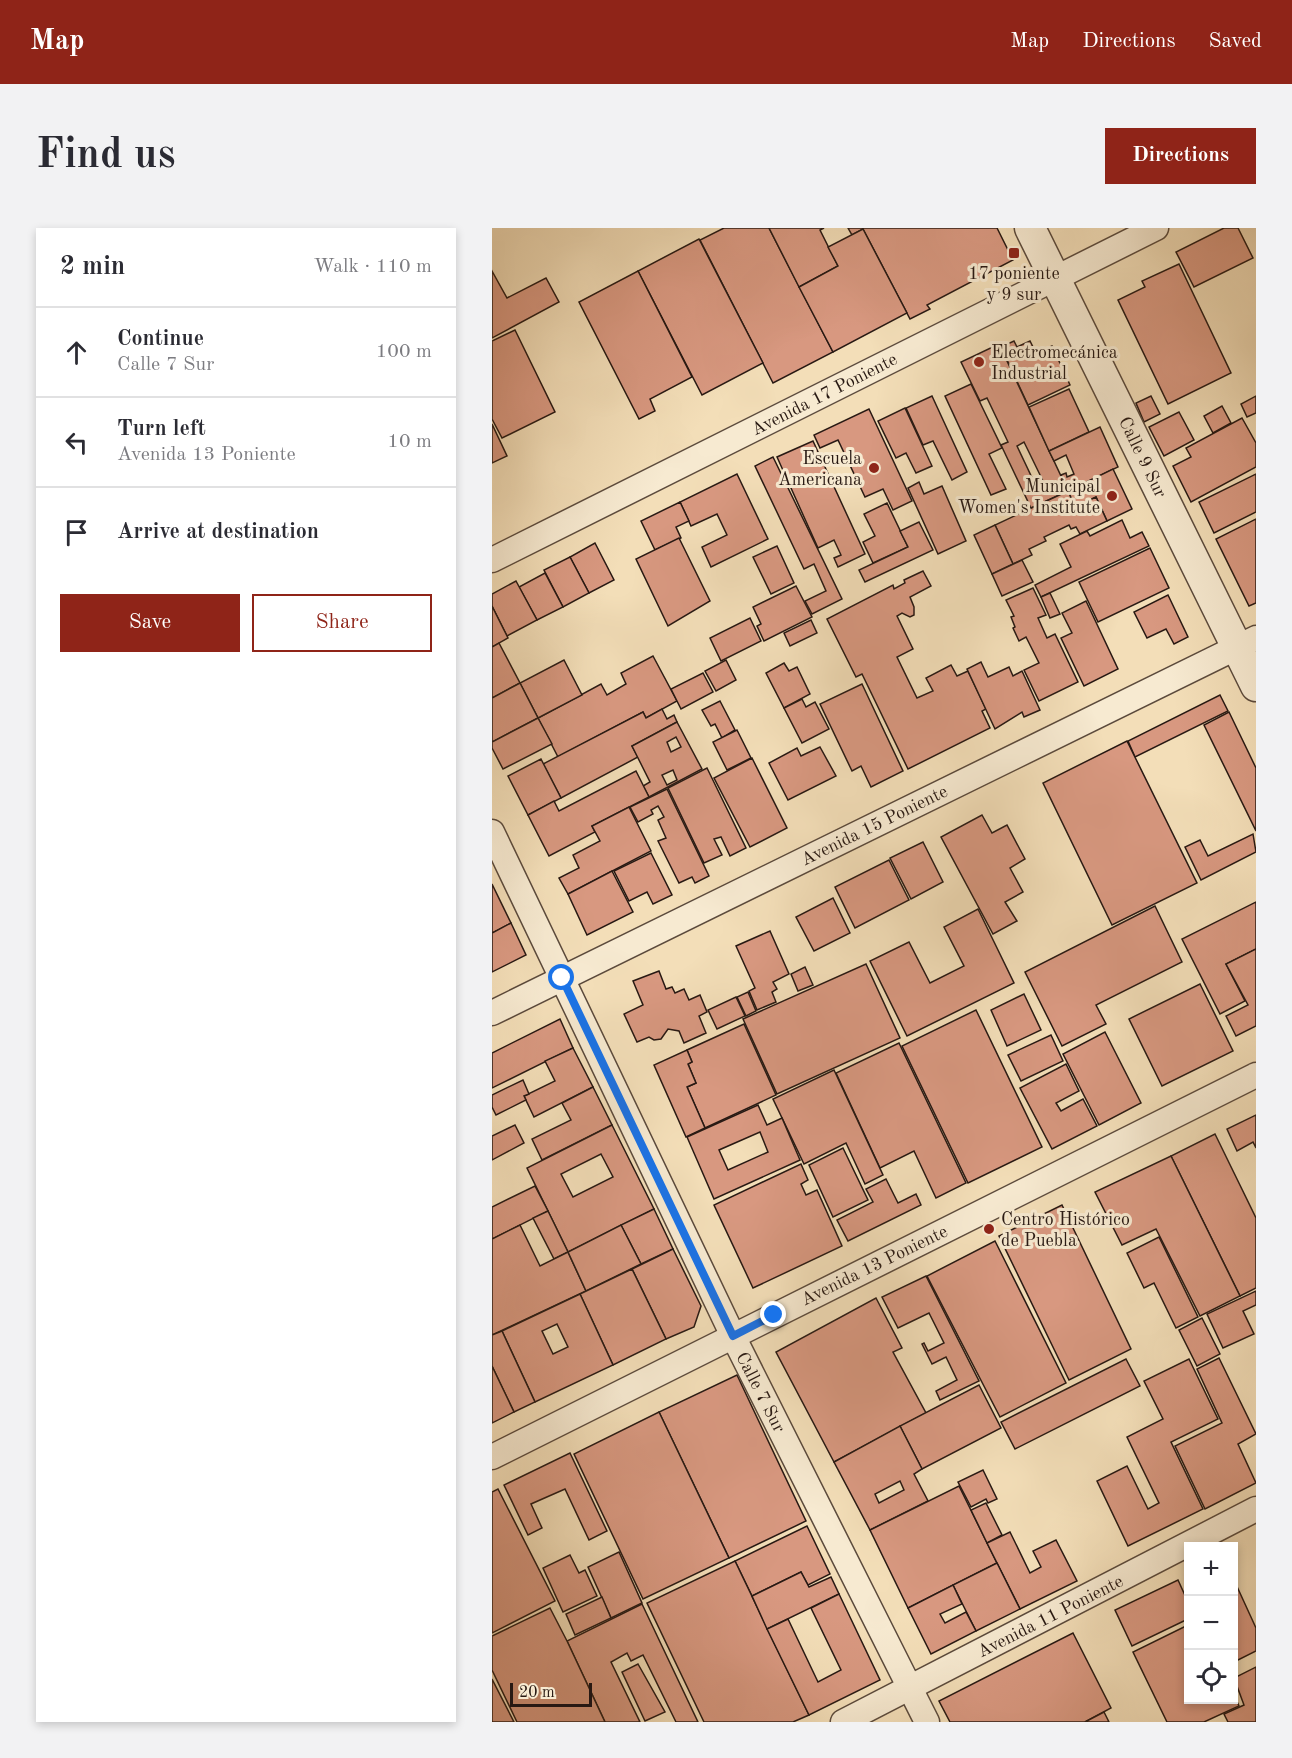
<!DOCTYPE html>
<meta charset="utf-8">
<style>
:root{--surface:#fff;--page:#f2f2f3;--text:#2b2b33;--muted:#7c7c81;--line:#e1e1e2;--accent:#8f2418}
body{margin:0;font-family:"Old Standard TT",serif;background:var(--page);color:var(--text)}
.controls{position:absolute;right:18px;bottom:18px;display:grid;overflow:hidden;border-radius:0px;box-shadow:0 3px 9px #0003}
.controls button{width:54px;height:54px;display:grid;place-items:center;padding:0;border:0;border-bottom:2px solid var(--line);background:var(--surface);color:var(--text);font:30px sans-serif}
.scale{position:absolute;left:18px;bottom:15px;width:82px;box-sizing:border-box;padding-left:6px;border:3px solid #281913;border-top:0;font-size:16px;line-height:21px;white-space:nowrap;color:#281913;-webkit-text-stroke:4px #f7ead1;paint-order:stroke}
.stop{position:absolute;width:18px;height:18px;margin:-14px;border:4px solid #1a73e8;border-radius:50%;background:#fff}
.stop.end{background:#1a73e8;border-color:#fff;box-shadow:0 2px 6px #0008}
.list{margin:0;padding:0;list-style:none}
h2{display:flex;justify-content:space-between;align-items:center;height:78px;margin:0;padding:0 24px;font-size:26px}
h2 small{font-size:20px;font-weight:400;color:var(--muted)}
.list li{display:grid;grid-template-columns:39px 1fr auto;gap:18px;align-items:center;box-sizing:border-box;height:90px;padding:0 24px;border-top:2px solid var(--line)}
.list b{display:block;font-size:22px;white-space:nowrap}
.list p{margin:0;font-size:20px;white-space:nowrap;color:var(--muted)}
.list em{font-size:20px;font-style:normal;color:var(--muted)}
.actions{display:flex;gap:12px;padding:18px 24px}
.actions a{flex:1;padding:14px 0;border:2px solid var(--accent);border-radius:0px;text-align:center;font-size:21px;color:var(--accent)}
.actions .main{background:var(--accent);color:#fff}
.icon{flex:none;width:33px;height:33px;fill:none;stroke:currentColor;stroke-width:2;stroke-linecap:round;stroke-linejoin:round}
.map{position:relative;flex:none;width:764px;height:1494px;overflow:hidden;border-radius:0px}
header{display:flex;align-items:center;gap:36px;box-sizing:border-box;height:84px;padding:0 30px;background:var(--accent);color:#fff}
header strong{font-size:28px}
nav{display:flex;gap:33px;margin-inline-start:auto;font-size:21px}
.intro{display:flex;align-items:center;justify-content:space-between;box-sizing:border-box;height:144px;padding:0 36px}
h1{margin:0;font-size:42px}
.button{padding:15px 27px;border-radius:0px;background:var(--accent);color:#fff;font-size:21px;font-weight:700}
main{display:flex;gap:36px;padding:0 36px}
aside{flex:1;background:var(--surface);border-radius:0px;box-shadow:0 3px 9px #0003}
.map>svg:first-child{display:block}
.building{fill:#d89880;stroke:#281913;stroke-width:1.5;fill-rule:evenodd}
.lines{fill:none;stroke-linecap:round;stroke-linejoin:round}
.minor-casing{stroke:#5b4a3c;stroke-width:27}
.tertiary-casing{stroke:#5b4a3c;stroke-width:33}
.minor{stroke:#f7ead1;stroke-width:24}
.tertiary{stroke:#f7ead1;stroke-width:30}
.route{stroke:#1a73e8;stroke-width:8}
.poi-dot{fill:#8f2418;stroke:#f7ead1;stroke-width:2}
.labels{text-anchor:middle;stroke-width:6;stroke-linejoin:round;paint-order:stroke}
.poi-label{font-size:18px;fill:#281913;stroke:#f7ead1;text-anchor:start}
.street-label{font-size:18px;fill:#281913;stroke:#f7ead1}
</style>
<header>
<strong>Map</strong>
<nav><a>Map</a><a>Directions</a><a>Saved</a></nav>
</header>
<div class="intro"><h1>Find us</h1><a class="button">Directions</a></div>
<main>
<aside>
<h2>2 min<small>Walk · 110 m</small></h2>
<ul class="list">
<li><svg class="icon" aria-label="ahead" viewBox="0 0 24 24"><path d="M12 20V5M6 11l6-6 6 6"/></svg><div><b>Continue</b><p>Calle 7 Sur</p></div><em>100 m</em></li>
<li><svg class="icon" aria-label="left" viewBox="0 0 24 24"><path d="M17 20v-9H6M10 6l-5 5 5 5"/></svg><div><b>Turn left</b><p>Avenida 13 Poniente</p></div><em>10 m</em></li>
<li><svg class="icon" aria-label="arrive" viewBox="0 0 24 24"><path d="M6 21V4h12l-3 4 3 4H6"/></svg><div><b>Arrive at destination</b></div></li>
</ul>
<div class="actions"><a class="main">Save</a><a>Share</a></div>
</aside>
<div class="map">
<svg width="764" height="1494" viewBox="0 0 764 1494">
<rect width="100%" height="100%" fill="#f3deb8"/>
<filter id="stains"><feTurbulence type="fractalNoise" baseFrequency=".00333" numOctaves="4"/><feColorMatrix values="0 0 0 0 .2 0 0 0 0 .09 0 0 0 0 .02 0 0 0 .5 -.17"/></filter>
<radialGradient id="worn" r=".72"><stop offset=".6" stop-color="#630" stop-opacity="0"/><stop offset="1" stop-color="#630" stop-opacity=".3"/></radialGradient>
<g class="building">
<polygon points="232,0 277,0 341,124 281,155 208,12"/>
<polygon points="277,0 332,0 328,2 346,38 307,59"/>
<polygon points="356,0 505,0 521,32 435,77 438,81 418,91 371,1 360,7"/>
<polygon points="732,0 746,0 761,30 702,59 684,24"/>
<polygon points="371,1 415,85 341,124 307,59 346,38 336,19"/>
<polygon points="207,11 271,135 210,167 146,43"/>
<polygon points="687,36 739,145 676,176 626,72 653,59 650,53"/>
<polygon points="0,43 15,70 54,50 67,74 0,110"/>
<polygon points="146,43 200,149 158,171 163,183 147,191 87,74"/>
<polygon points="23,102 63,184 10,210 0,191 0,113"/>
<polygon points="522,113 525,119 538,113 544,125 560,118 578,157 536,177 509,119"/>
<path d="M507,116L576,263L539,280L509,217L516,214L495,170L488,173L469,134ZM532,214L551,253L543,256L525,218Z"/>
<polygon points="479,156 510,220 497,226 514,261 499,267 453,168"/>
<polygon points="577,161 597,204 557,223 537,179"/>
<polygon points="440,168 475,244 460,252 441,213 431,217 414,180"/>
<polygon points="659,168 668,186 652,194 644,175"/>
<polygon points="764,168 764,185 755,189 749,176"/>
<polygon points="730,178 739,195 721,205 712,188"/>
<polygon points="413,180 440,238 424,245 414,225 404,230 386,193"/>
<polygon points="377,181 420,273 401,282 391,261 373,269 346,212 328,220 322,207"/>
<polygon points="687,184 702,212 672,228 657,199"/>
<polygon points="750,190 764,215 764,239 699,274 681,238 699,229 694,220"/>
<polygon points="0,196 15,228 0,235"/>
<polygon points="608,199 626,239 576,263 569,247 574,245 575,249 582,246 574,227 562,233 557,223"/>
<polygon points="321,213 373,326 346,339 342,330 349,327 342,312 326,320 285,229"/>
<polygon points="281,229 350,371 320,386 313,373 334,363 322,336 312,341 263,238"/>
<polygon points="621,241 640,281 615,293 604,269 583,279 576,263"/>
<polygon points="245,246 276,311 219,339 210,319 235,307 225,286 199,298 188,274"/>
<polygon points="764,246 764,284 722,305 707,274"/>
<polygon points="427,254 432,266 450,258 474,313 446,326 416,260"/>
<polygon points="576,263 583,279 604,269 615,293 588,306 584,299 579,301 577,297 552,309 554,313 537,321 540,327 521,336 503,297"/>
<polygon points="188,274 197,293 184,299 189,310 163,322 149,293"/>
<polygon points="395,275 416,319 381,335 371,314 383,308 372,286"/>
<polygon points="764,291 764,375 757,378 724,311"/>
<polygon points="630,292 638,310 650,304 657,318 549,369 543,357 579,339 568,316 595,303 598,308"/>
<polygon points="427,294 441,322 373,354 367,342 416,319 408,303"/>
<polygon points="503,297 521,336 500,346 482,307"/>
<polygon points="187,310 218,373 176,398 144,331"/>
<polygon points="103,315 122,352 97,365 78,329"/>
<polygon points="285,318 302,355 279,366 261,329"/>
<polygon points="658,320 677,360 606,394 587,354"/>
<polygon points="78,329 97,365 71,379 52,342"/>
<polygon points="530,332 541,354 510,368 500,346"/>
<polygon points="431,343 439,358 418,369 422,379 422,387 418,389 410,385 405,388 421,421 405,429 425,470 441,463 434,450 459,437 465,448 476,443 494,481 490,483 498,500 416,541 370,446 364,449 335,391 401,357 402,361 413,355 412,352"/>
<polygon points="53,345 71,379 45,392 27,359"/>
<polygon points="24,353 45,392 15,408 0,378 0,366"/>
<polygon points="304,358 320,389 272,413 265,398 269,396 261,379"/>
<polygon points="541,360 554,387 546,390 555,410 563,406 586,454 547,473 532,442 547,435 534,409 527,413 521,400 523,399 519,389 522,388 514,372"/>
<polygon points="558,365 568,386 558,390 549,369"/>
<polygon points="676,367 696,409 682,416 674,401 655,410 642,384"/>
<polygon points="594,373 626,441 592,458 569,410 580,405 570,385"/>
<polygon points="0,378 16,410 0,419"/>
<polygon points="258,390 269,413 229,433 218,410"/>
<polygon points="319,392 325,405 298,418 292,405"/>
<polygon points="7,415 28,455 0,470 0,419"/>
<polygon points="161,428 185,473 154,490 151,484 66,529 46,490 109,456 115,467 134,456 129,445"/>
<polygon points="72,432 90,467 46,490 28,455"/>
<polygon points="234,432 244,452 224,463 213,443"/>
<polygon points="489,434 496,449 517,439 521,448 530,443 548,482 532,489 530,484 503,501 475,441"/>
<polygon points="292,435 297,443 305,439 318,466 292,480 274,445"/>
<polygon points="211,445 221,464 189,481 179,461"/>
<polygon points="28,455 46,490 0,514 0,470"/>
<polygon points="370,456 411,543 379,559 369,538 360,543 328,476"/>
<polygon points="728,467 736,483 643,529 636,513"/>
<polygon points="310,471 314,479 323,474 337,501 310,515 292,480"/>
<polygon points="228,473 243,502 230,510 223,496 219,498 210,482"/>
<polygon points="170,481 175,491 182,487 185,494 140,518 146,529 69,570 51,536 151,484 154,490"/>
<polygon points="737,484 764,540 764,603 712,497"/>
<polygon points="46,490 60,516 11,541 0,520 0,514"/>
<path d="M185,494L210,541L157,569L151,558L158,554L140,518ZM184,509L189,519L179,524L175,514ZM181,542L185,552L175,557L170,547Z"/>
<polygon points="245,502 259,530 235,542 221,514"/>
<polygon points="635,513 705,655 620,697 551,555"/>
<polygon points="328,519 344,548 296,572 277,535 305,520 309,528"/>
<polygon points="260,530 295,600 258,619 222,550"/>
<polygon points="49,531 69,570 36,587 16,548"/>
<polygon points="215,540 254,620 238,628 229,609 222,611 230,627 212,635 176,560"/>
<polygon points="144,543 157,569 100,598 103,604 57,628 36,587 62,573 67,583"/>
<polygon points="175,561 217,648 203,655 200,649 187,655 166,613 174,610 166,592 172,589 166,578 159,582 161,586 146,594 138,579"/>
<polygon points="137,579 159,623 76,666 67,650 87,640 81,627 108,613 100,598"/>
<polygon points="490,587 500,605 515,597 533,631 518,640 531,664 513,674 525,693 501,706 449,609"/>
<polygon points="761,606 764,624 709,652 693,619 708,612 716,628"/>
<polygon points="431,614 451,654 419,671 398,630"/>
<polygon points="159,625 180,667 161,676 155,664 137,673 122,643"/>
<polygon points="397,632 417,672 363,700 343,659"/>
<polygon points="120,643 141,684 95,707 76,666"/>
<polygon points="0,656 19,695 0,705"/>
<polygon points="341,670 358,705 322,723 304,689"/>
<polygon points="764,674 764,721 734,736 753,773 728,786 690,711"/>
<polygon points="663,678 690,734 604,777 614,796 570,818 533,744"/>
<polygon points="486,681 522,755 415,808 378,733 417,714 438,755 472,738 452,699"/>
<polygon points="19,695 34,727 0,744 0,705"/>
<polygon points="278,703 297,746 281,754 285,761 280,764 284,774 265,782 257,763 263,760 244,718"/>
<polygon points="764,721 764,798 744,808 734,788 756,777 734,736"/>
<polygon points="374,736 408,810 285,866 251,791"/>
<polygon points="313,739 321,757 306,763 299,746"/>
<polygon points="167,743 174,761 180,759 183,765 192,761 197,772 208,767 215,784 207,788 214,805 192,815 187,803 176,801 169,811 162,812 157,809 145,814 132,786 151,777 141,753"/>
<polygon points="708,756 741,823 670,858 637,791"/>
<polygon points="256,764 264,783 254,788 245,769"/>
<polygon points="532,766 549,802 515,818 499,782"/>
<polygon points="244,769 253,788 225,801 216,782"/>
<polygon points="484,782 550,919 476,955 410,818"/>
<polygon points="68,791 81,820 0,860 0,825"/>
<polygon points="252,796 284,867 213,900 195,859 204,855 196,836 200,834 195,822"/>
<polygon points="613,804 649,875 607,897 571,826"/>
<polygon points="559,807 571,833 529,853 516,827"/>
<polygon points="407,815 474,955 444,970 422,923 388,940 344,845"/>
<polygon points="81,820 101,859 42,889 32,868 63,853 53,833"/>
<polygon points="195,822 200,834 196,836 204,855 195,859 213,900 194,909 162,837"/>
<polygon points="574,836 587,863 564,875 569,883 591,871 605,898 560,921 528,860"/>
<polygon points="342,842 391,947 373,956 354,915 312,936 281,871"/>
<polygon points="31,852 37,866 32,868 34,872 4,887 0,879 0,867"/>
<polygon points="101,859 120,897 50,932 40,911 79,892 70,875"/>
<path d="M266,877L275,897L290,890L308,932L222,971L195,909ZM268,904L276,924L236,942L227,922Z"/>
<polygon points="764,887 764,920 761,914 745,923 735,901"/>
<polygon points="23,897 32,915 0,932 0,908"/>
<path d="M120,897L162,981L76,1024L35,940ZM109,926L121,949L81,969L69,946Z"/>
<polygon points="723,906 764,990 764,1060 748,1068 679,928"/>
<polygon points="351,920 376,972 341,989 317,937"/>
<polygon points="679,928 748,1068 708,1088 664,1001 630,1017 603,964"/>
<polygon points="309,936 316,952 309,956 314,967 325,962 350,1018 261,1060 222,977"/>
<polygon points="394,951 406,975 424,966 429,977 356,1013 345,992 381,974 374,961"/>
<polygon points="43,958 56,983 0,1011 0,979"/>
<polygon points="570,977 639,1121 577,1152 507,1008"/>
<polygon points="162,981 181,1021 149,1036 129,997"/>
<polygon points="56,983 76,1024 62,1031 41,990"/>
<polygon points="28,997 48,1038 76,1024 94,1063 0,1107 0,1011"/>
<polygon points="129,997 149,1036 94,1063 76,1024"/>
<polygon points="667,1009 706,1089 684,1100 662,1055 652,1060 635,1025"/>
<polygon points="503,1013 574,1155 508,1189 435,1048"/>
<polygon points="181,1021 209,1078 202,1099 174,1111 140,1041"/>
<polygon points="140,1041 174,1111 121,1137 88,1066"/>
<polygon points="434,1048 487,1153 448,1172 444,1163 465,1152 454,1129 440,1136 430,1116 432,1115 436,1123 452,1115 437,1085 406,1100 390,1069"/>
<polygon points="764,1063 764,1077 751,1083 762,1106 731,1120 715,1086"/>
<path d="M88,1066L121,1137L43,1174L10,1103ZM65,1096L76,1119L61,1126L50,1103Z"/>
<polygon points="384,1070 410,1120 401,1124 434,1185 342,1234 284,1124"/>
<polygon points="710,1090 728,1126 705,1138 687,1102"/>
<polygon points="10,1103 43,1174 22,1184 0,1138 0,1107"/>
<polygon points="727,1130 764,1206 746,1216 764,1255 713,1281 683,1218 730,1195 705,1141"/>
<polygon points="634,1131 648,1158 523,1221 509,1194"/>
<polygon points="697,1131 726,1191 679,1214 711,1281 636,1318 605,1253 635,1238 656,1281 667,1275 635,1209 671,1191 652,1153"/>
<polygon points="0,1138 22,1184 0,1195"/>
<polygon points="245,1147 314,1293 237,1330 167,1184"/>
<polygon points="487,1157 509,1200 430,1241 408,1198"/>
<polygon points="167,1184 237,1330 151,1371 82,1226"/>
<path d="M408,1198L430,1241L422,1246L436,1273L378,1302L342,1234ZM408,1253L412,1262L387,1275L383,1266Z"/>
<polygon points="78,1225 115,1303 97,1312 73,1261 39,1276 50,1300 36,1307 12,1257"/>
<polygon points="491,1242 505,1271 496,1275 494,1271 479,1279 466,1254"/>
<polygon points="467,1258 505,1335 416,1380 378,1302"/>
<polygon points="6,1261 63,1373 0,1405 0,1264"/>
<polygon points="494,1275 510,1307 495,1315 479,1282"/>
<polygon points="315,1298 338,1346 316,1357 309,1344 260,1368 243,1333"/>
<polygon points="518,1304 538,1345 549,1339 541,1323 564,1312 585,1353 528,1381 495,1315"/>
<polygon points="127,1324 150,1375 119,1390 96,1339"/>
<polygon points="78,1327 87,1345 93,1342 105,1368 71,1384 51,1340"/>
<polygon points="243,1333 317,1487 301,1494 212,1494 155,1375"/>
<polygon points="505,1335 528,1381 484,1403 461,1357"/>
<polygon points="309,1344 317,1359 339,1349 347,1366 275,1401 260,1368"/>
<polygon points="686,1352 696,1374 696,1391 640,1418 623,1382"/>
<polygon points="742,1352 764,1400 764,1423 742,1434"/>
<polygon points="461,1357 470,1376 448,1386 453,1395 474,1384 484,1403 439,1426 416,1380"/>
<polygon points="347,1366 388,1452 317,1487 275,1401 296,1391 326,1454 349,1442 319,1380"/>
<polygon points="110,1369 119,1390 83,1407 74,1386"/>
<polygon points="150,1376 206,1494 184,1494 151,1427 139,1433 135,1425 119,1434 148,1494 113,1494 75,1413"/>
<polygon points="58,1380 75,1413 113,1494 25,1494 0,1442 0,1408"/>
<polygon points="696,1397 696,1472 742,1472 742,1467 747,1478 712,1494 675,1494 641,1424"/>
<polygon points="581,1405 619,1480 593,1494 458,1494 447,1473"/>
<polygon points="146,1436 173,1484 153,1493 130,1444"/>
<polygon points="764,1439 764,1494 736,1494 732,1486 752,1477 742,1450"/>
<polygon points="0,1451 22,1494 0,1494"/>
<polygon points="612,1484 617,1494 593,1494"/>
</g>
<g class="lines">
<g class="minor-casing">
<g id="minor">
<polyline points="0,332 664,0"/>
<polyline points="0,604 241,1108 435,1494"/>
<polyline points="0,785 764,410"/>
<polyline points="0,1229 764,847"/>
<polyline points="351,1494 764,1281"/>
</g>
</g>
<g class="tertiary-casing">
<polyline id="tertiary" points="538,0 764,458"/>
</g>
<use href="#minor" class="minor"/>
<use href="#tertiary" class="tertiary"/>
</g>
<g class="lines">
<polyline class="route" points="70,750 241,1108 282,1087"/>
</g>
<g class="poi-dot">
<rect x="516" y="19" width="12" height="12" rx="3"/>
<circle cx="487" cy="134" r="6"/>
<circle cx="382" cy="240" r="6"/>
<circle cx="620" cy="268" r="6"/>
<circle cx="497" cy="1001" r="6"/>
</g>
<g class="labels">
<g class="poi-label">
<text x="522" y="51" text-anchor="middle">17 poniente<tspan x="522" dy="21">y 9 sur</tspan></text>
<text x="499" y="130">Electromecánica<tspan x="499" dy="21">Industrial</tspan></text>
<text x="370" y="236" text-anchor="end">Escuela<tspan x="370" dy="21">Americana</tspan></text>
<text x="608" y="264" text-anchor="end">Municipal<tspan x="608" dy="21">Women's Institute</tspan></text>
<text x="509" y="997">Centro Histórico<tspan x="509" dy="21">de Puebla</tspan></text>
</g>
<g class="street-label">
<text transform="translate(332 166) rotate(-27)" y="6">Avenida 17 Poniente</text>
<text transform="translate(651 229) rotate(64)" y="6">Calle 9 Sur</text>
<text transform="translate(382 597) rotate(-26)" y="6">Avenida 15 Poniente</text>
<text transform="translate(382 1037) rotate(-26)" y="6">Avenida 13 Poniente</text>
<text transform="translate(269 1164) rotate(63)" y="6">Calle 7 Sur</text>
<text transform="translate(558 1388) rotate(-27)" y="6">Avenida 11 Poniente</text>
</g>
</g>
<rect width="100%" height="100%" filter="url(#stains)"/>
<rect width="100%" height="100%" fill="url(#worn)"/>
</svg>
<div class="controls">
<button>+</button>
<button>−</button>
<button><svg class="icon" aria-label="locate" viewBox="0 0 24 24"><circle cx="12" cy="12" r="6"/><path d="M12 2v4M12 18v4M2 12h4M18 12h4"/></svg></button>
</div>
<div class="scale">20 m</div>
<div class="stop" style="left:70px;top:750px"></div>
<div class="stop end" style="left:282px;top:1087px"></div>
</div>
</main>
